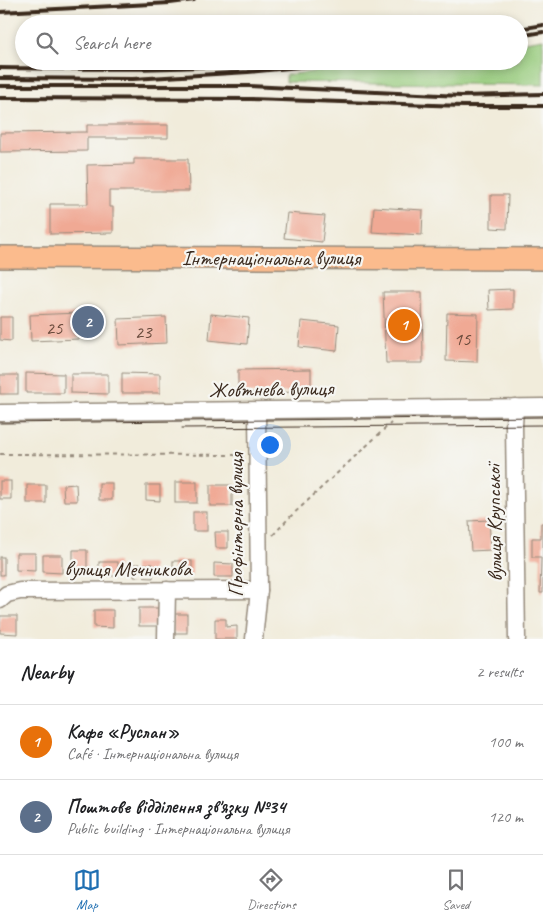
<!DOCTYPE html>
<meta charset="utf-8">
<style>
:root{--surface:#fff;--page:#f2f2f2;--text:#202124;--muted:#757577;--line:#e0e0e0;--accent:#1f6fb2}
body{margin:0;font-family:Caveat,sans-serif;background:var(--page);color:var(--text)}
.you{position:absolute;left:269px;top:444px;width:18px;height:18px;margin:-12px;border:4px solid #fff;border-radius:50%;background:#1a73e8;box-shadow:0 0 0 8px #1a73e833}
.badge{display:grid;place-items:center;width:32px;height:32px;border-radius:50%;background:var(--accent);color:#fff;font-size:16px;font-weight:700}
.pin{position:absolute;translate:-50% -50%;border:2px solid #fff;box-shadow:0 1px 5px #0006}
.list{margin:0;padding:0;list-style:none}
h2{display:flex;justify-content:space-between;align-items:center;height:65px;margin:0;padding:0 20px;font-size:21px}
h2 small{font-size:16px;font-weight:400;color:var(--muted)}
.list li{display:grid;grid-template-columns:32px 1fr auto;gap:15px;align-items:center;box-sizing:border-box;height:75px;padding:0 20px;border-top:1px solid var(--line)}
.list b{display:block;font-size:19px;white-space:nowrap}
.list p{margin:0;font-size:16px;white-space:nowrap;color:var(--muted)}
.list em{font-size:16px;font-style:normal;color:var(--muted)}
.icon{flex:none;width:28px;height:28px;fill:none;stroke:currentColor;stroke-width:2;stroke-linecap:round;stroke-linejoin:round}
.map{position:relative;flex:none;width:543px;height:639px;overflow:hidden}
.search{position:absolute;background:var(--surface);box-shadow:0 2px 8px #0003;left:15px;right:15px;top:15px;height:55px;display:flex;align-items:center;gap:12px;box-sizing:border-box;padding:0 18px;border-radius:28px;color:var(--muted);font-size:19px}
.sheet{height:215px;background:var(--surface)}
nav{display:flex;justify-content:space-around;align-items:center;box-sizing:border-box;height:70px;border-top:1px solid var(--line);background:var(--surface);font-size:14px;color:var(--muted)}
nav a{display:grid;justify-items:center;gap:2px}
nav .on{color:var(--accent)}
.map>svg:first-child{display:block}
.green{fill:#96ca7b;stroke:#687a4c}
.building{fill:#f0a994}
.lines{fill:none;stroke-linecap:round;stroke-linejoin:round}
.minor-casing{stroke:#968b7c;stroke-width:19}
.major-casing{stroke:#968b7c;stroke-width:24}
.path{stroke:#968b7c;stroke-width:2;stroke-dasharray:4 4;stroke-linecap:butt}
.minor{stroke:#fff;stroke-width:16}
.major{stroke:#fbbb8d;stroke-width:21}
.tram{stroke:#3b2a1e;stroke-width:1}
.rail{stroke:#3b2a1e;stroke-width:4}
.labels{text-anchor:middle;stroke-width:4.5;stroke-linejoin:round;paint-order:stroke}
.number-label{font-size:19px;fill:#684a3c}
.street-label{font-size:21px;fill:#3b2a1e;stroke:#f6f6f2}
</style>
<div class="map">
<svg width="543" height="639" viewBox="0 0 543 639">
<rect width="100%" height="100%" fill="#f6f6f2"/>
<filter id="ink" filterUnits="userSpaceOnUse"><feTurbulence type="fractalNoise" baseFrequency=".02" numOctaves="2"/><feDisplacementMap in="SourceGraphic" scale="10" xChannelSelector="R" yChannelSelector="G"/><feConvolveMatrix kernelMatrix="1 2 1 2 8 2 1 2 1" color-interpolation-filters="sRGB"/></filter>
<filter id="wash" filterUnits="userSpaceOnUse"><feTurbulence type="fractalNoise" baseFrequency=".0096" numOctaves="4" result="noise"/><feDisplacementMap in="SourceGraphic" scale="20" xChannelSelector="R" yChannelSelector="G"/><feGaussianBlur stdDeviation="1.12" result="paint"/><feColorMatrix in="noise" values="0 0 0 0 0 0 0 0 0 0 0 0 0 0 0 0 0 1.4 0 .05"/><feComposite in="paint" operator="in"/></filter>
<g filter="url(#wash)">
<rect width="100%" height="100%" fill="#f1ecdb"/>
<polygon class="green" points="543,39 543,85 286,82 286,75 405,61 519,61 519,43"/>
<g id="blocks">
<g class="building">
<polygon points="87,125 168,125 168,138 87,138 87,151 0,152 0,133 87,132"/>
<polygon points="134,159 188,159 189,191 109,191 109,207 113,207 113,233 50,234 50,204 88,204 87,165 134,164"/>
<polygon points="491,195 508,195 507,229 491,228"/>
<polygon points="374,207 423,210 422,235 372,232"/>
<polygon points="287,213 325,216 322,242 284,238"/>
<polygon points="513,289 513,309 489,310 488,290"/>
<polygon points="383,292 422,292 423,363 386,363"/>
<polygon points="78,313 79,339 31,341 30,315"/>
<polygon points="447,313 478,314 477,362 446,361"/>
<polygon points="211,314 249,318 247,344 209,340"/>
<polygon points="0,317 12,317 12,341 0,340"/>
<polygon points="166,317 167,343 119,345 118,319"/>
<polygon points="301,321 339,325 337,351 299,347"/>
<polygon points="311,369 311,392 238,393 238,370"/>
<polygon points="26,373 64,374 64,393 26,393"/>
<polygon points="122,373 160,374 160,393 122,393"/>
<polygon points="71,374 108,374 108,394 71,393"/>
<rect x="0" y="375" width="18" height="19"/>
<rect x="0" y="481" width="11" height="18"/>
<rect x="175" y="482" width="22" height="21"/>
<rect x="99" y="483" width="13" height="17"/>
<polygon points="76,484 77,501 64,501 63,485"/>
<rect x="27" y="485" width="19" height="18"/>
<polygon points="146,485 160,485 160,501 146,500"/>
<rect x="210" y="485" width="22" height="21"/>
<rect x="193" y="512" width="14" height="19"/>
<polygon points="489,520 491,550 471,551 469,521"/>
<polygon points="541,523 543,523 543,593 540,593 541,557 532,557 532,538 541,538"/>
<polygon points="215,532 228,532 228,548 216,548"/>
<polygon points="73,550 87,550 87,570 73,569"/>
<polygon points="16,553 35,553 35,571 16,570"/>
<polygon points="43,555 62,555 62,573 43,572"/>
<rect x="0" y="557" width="4" height="18"/>
<rect x="173" y="561" width="19" height="14"/>
<rect x="99" y="562" width="19" height="14"/>
<polygon points="214,563 233,564 233,577 214,577"/>
<polygon points="134,564 153,564 153,578 134,577"/>
<rect x="139" y="608" width="19" height="18"/>
<polygon points="94,610 113,610 113,628 94,627"/>
<rect x="173" y="614" width="14" height="19"/>
<polygon points="0,616 17,616 17,634 0,633"/>
<polygon points="215,619 226,619 226,627 237,626 237,639 215,639"/>
</g>
</g>
</g>
<g filter="url(#ink)">
<use href="#blocks" fill-opacity="0" stroke="#968b7c" stroke-width="1"/>
<g class="lines">
<g class="minor-casing">
<g id="minor">
<polyline points="515,407 514,426 517,639"/>
<polyline points="0,413 543,407"/>
<polyline points="0,600 7,594 20,591 259,590"/>
<polyline points="166,639 167,590"/>
<polyline points="254,639 259,590 257,411"/>
</g>
</g>
<g class="major-casing">
<polyline id="major" points="0,257 543,259"/>
</g>
<g class="path">
<polyline points="0,454 243,455"/>
<polyline points="273,535 289,518 391,423"/>
</g>
<use href="#minor" class="minor"/>
<use href="#major" class="major"/>
<g class="tram">
<polyline points="0,423 543,417"/>
<polyline points="182,428 543,425"/>
</g>
<g class="rail">
<polyline points="0,12 170,3 194,0"/>
<polyline points="519,29 543,25"/>
<polyline points="519,36 543,32"/>
<path d="M0,68C94,69 188,71 282,61"/>
<polyline points="0,78 133,79 248,72 361,61"/>
<polyline points="0,86 249,86 461,96 543,94"/>
<polyline points="0,98 251,99 463,106 543,106"/>
</g>
</g>
</g>
<g class="labels">
<g class="number-label">
<text x="54" y="334">25</text>
<text x="143" y="338">23</text>
<text x="462" y="345">15</text>
</g>
<g class="street-label">
<text x="271" y="265">Інтернаціональна вулиця</text>
<text transform="translate(271 389) rotate(-1)" y="7">Жовтнева вулиця</text>
<text transform="translate(494 523) rotate(-91)" y="7">вулиця Крупської</text>
<text transform="translate(236 525) rotate(-90)" y="7">Профінтерна вулиця</text>
<text x="128" y="576">вулиця Мечникова</text>
</g>
</g>
</svg>
<div class="you"></div>
<div class="pin badge" style="left:404px;top:325px;background:#e8710a">1</div>
<div class="pin badge" style="left:88px;top:322px;background:#5c6f8a">2</div>
<div class="search"><svg class="icon" aria-label="search" viewBox="0 0 24 24"><circle cx="10" cy="10" r="6"/><path d="M15 15l6 6"/></svg>Search here</div>
</div>
<section class="sheet">
<h2>Nearby<small>2 results</small></h2>
<ul class="list">
<li><span class="badge" style="background:#e8710a">1</span><div><b>Кафе «Руслан»</b><p>Café · Інтернаціональна вулиця</p></div><em>100 m</em></li>
<li><span class="badge" style="background:#5c6f8a">2</span><div><b>Поштове відділення зв'язку №34</b><p>Public building · Інтернаціональна вулиця</p></div><em>120 m</em></li>
</ul>
</section>
<nav>
<a class="on"><svg class="icon" aria-label="map" viewBox="0 0 24 24"><path d="M3 6l6-2 6 2 6-2v14l-6 2-6-2-6 2zM9 4v14M15 6v14"/></svg>Map</a>
<a><svg class="icon" aria-label="directions" viewBox="0 0 24 24"><path d="M12 3l9 9-9 9-9-9zM9 14v-3h6M13 9l2 2-2 2"/></svg>Directions</a>
<a><svg class="icon" aria-label="saved" viewBox="0 0 24 24"><path d="M7 4h10v16l-5-4-5 4z"/></svg>Saved</a>
</nav>
